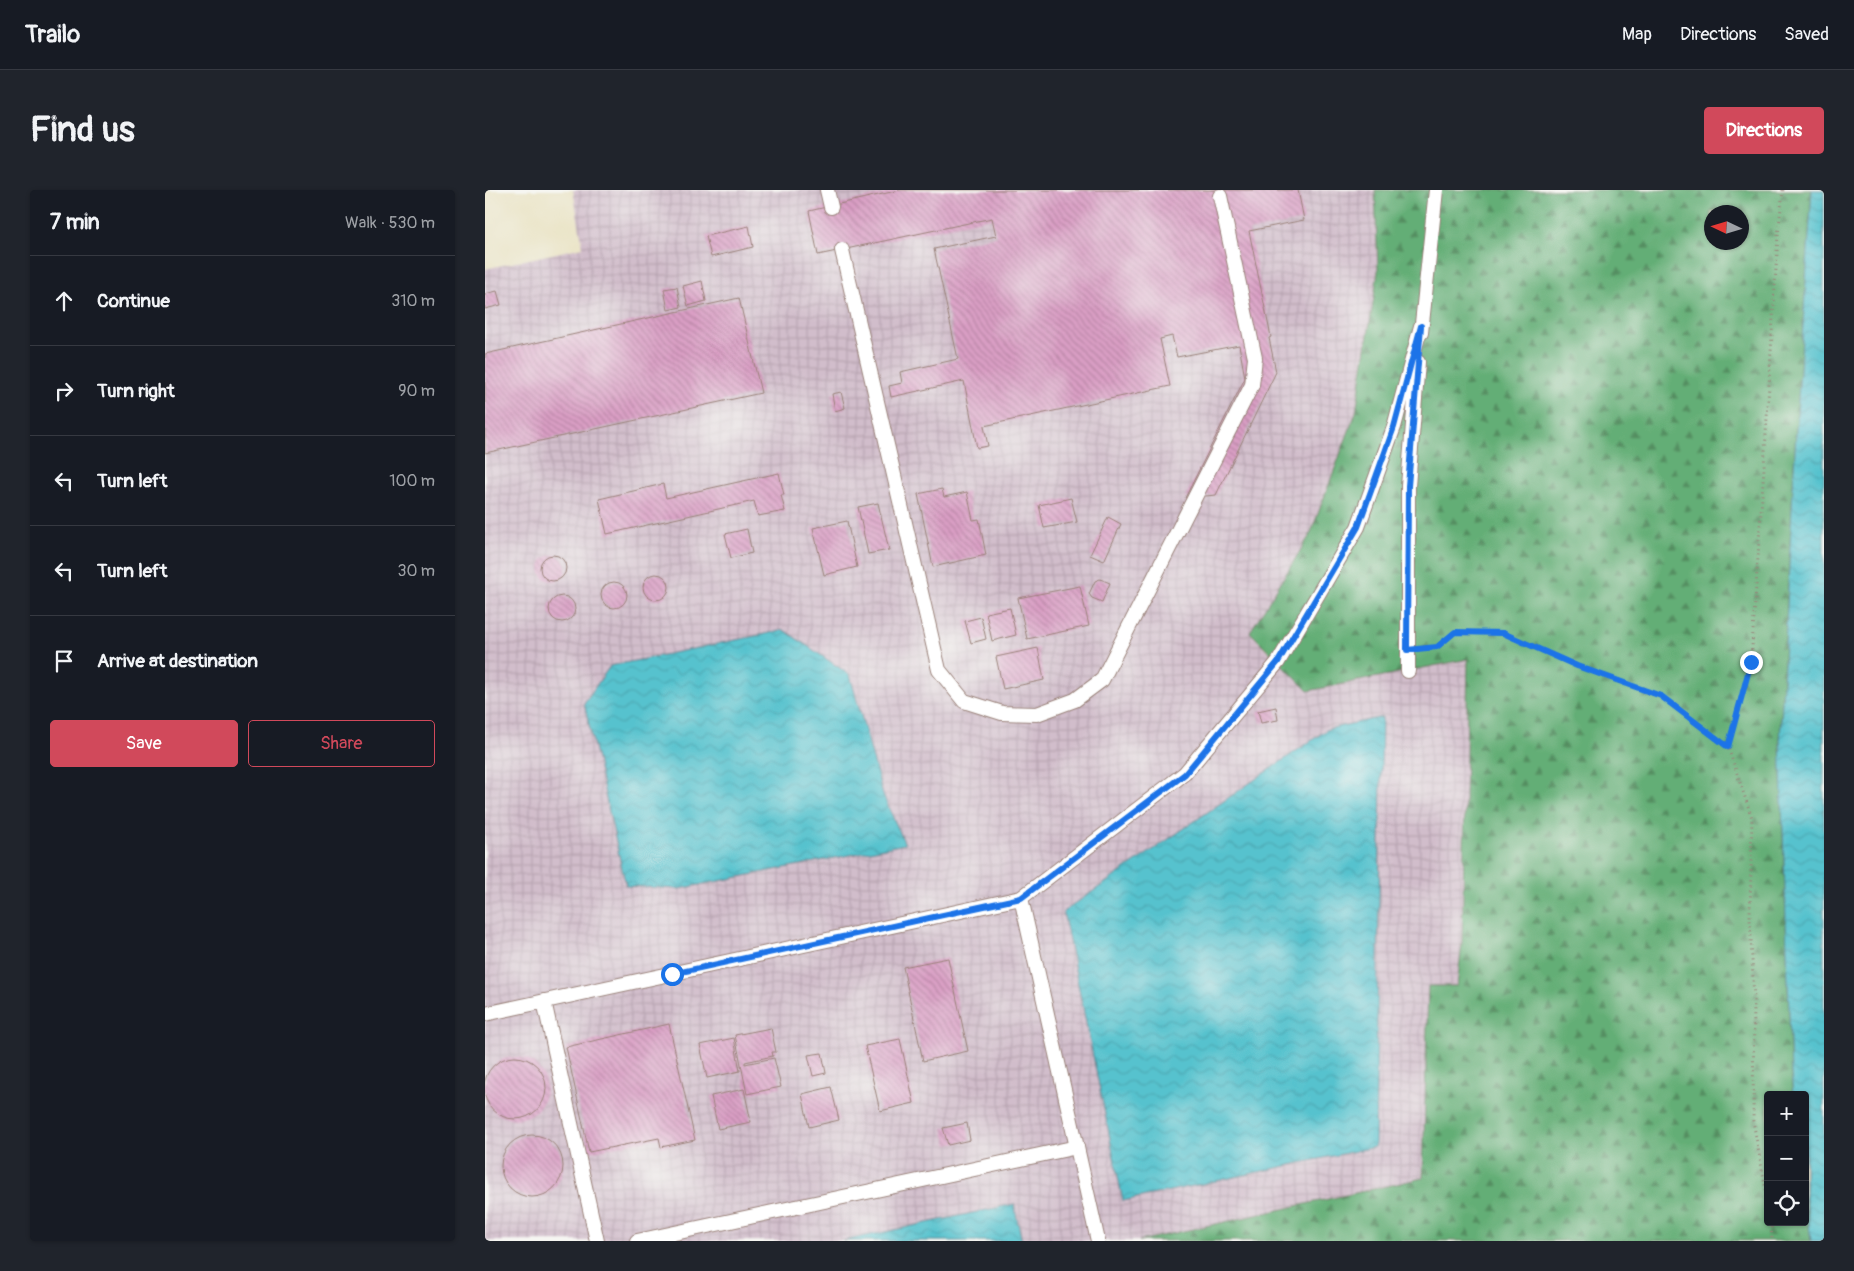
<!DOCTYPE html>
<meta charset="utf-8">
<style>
:root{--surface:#171b24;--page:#20242c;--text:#f1f3f6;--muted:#9ea1a6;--line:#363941;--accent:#d1495b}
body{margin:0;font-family:Pangolin,sans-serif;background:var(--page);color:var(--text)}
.controls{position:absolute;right:15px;bottom:15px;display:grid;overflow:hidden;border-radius:5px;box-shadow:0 1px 4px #0004}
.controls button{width:45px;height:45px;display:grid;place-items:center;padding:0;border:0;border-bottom:1px solid var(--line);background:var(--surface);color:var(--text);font:25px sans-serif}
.compass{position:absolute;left:1219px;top:15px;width:45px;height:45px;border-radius:50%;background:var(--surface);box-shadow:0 1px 4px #0004;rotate:274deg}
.stop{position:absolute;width:15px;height:15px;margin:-11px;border:4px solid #1a73e8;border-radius:50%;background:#fff}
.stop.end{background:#1a73e8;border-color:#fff;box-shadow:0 1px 5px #0008}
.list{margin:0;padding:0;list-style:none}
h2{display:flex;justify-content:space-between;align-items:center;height:65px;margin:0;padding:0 20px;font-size:21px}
h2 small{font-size:16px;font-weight:400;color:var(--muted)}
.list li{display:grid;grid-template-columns:32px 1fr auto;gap:15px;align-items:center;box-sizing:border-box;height:90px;padding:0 20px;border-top:1px solid var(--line)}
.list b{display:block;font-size:19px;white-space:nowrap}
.list em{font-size:16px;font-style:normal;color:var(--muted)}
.actions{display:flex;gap:10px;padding:15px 20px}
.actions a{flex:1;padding:11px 0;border:1px solid var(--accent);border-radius:5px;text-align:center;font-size:18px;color:var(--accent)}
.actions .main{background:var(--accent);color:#fff}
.icon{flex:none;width:28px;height:28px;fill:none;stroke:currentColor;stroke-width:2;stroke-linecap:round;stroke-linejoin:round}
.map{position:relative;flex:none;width:1339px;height:1051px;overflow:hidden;border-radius:5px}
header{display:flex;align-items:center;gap:30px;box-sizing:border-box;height:70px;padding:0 25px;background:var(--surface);border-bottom:1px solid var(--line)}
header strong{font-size:24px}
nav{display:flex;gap:28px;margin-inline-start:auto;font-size:18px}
.intro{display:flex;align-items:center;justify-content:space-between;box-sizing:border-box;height:120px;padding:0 30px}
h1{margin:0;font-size:35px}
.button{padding:12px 22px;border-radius:5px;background:var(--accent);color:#fff;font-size:18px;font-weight:700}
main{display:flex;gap:30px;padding:0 30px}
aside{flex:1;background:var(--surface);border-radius:5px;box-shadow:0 1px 4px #0004}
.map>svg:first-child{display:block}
.industrial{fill:url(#industrial-grid)}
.forest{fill:url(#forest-firs);stroke:#566650;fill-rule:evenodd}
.water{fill:url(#water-waves);stroke:#50707c}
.building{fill:url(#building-back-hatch)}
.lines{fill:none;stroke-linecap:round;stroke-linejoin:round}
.lane-casing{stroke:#9a827a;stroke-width:16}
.path{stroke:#9a827a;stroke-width:3;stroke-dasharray:1 4;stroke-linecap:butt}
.lane{stroke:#fff;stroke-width:14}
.route{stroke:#1a73e8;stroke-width:6}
</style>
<header>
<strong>Trailo</strong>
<nav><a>Map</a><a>Directions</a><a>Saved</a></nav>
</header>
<div class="intro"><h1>Find us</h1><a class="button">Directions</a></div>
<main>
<aside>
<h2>7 min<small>Walk · 530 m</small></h2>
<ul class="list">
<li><svg class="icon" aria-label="ahead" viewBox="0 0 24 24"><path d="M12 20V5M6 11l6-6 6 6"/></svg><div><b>Continue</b></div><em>310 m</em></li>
<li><svg class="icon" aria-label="right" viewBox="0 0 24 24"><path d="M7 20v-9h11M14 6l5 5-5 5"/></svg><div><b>Turn right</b></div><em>90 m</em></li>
<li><svg class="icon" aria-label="left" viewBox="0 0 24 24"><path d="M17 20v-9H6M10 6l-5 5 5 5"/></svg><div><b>Turn left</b></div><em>100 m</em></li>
<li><svg class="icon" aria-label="left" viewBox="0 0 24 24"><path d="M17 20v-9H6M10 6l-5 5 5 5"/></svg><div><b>Turn left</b></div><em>30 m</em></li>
<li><svg class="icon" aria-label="arrive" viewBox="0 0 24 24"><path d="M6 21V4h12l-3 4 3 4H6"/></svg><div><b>Arrive at destination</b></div></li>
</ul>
<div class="actions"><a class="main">Save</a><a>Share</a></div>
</aside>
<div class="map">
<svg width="1339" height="1051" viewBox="0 0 1339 1051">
<defs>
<pattern id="industrial-grid" width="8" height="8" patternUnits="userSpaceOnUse" patternTransform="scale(1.25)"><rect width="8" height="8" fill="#d1bdcb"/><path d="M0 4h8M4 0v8" fill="none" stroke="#b5a2ae"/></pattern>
<pattern id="forest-firs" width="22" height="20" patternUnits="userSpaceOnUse" patternTransform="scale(1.25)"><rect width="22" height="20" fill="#63ae76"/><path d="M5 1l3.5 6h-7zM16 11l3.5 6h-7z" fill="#548d61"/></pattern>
<pattern id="water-waves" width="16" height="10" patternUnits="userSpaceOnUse" patternTransform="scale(1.25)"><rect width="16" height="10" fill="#56c2ce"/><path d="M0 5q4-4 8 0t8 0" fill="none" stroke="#4ca6b1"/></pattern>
<pattern id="building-back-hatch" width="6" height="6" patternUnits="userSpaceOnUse" patternTransform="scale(1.25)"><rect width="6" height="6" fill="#da9fc5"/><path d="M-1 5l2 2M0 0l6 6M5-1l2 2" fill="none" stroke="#b381a0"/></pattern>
</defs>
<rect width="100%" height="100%" fill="#f6f6f2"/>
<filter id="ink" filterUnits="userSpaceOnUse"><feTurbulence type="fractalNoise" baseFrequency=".02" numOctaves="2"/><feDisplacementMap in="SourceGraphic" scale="10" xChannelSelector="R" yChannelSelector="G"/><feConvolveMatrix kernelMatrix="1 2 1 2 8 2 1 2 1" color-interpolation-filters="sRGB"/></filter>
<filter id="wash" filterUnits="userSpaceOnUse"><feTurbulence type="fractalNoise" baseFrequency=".0096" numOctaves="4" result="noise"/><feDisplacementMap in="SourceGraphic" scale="20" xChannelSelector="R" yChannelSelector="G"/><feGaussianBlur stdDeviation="1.12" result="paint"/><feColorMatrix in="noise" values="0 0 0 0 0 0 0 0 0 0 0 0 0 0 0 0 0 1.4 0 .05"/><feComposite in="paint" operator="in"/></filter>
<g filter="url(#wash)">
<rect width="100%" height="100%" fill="#ebe5c9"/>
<polygon class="industrial" points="88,0 890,0 893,81 871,222 825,345 765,442 793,472 923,481 983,469 977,754 972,796 943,796 938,988 654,1051 0,1051 0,79 98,57"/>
<path class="forest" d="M890,0H1327L1311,240L1295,551L1306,883L1308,905H1283V1032H1320V1004L1326,1051H654L938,988L943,796H972L977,754L983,469L823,501L765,442L825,345L871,222L893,81ZM1226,22H1256V52H1226Z"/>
<g class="water">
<polygon points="1327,0 1339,0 1339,1051 1326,1051 1320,1004 1320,905 1308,905 1306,883 1295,551 1311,240"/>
<polygon points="299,440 365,485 398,605 420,654 194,699 141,696 99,513 125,476"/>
<polygon points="897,527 890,957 638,1011 578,722 843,539"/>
<polygon points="529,1014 537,1051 358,1051"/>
</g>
<g id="blocks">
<g class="building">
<polygon points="415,0 813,0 819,30 764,41 786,147 784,148 791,182 731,305 700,308 760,188 754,155 692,167 687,146 675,149 685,196 499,236 503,256 492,258 479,191 406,207 404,196 417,193 415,182 473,169 449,59 511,46 507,28 333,65 324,21"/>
<polygon points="264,36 268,57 226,67 221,46"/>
<polygon points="217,91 221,111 203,116 198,96"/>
<polygon points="192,97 196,117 183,120 179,99"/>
<polygon points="12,101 16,115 0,119 0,104"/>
<polygon points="254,108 276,203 0,263 0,164"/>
<polygon points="356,202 360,218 350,221 347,204"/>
<polygon points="294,283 299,305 296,305 300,321 273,326 269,311 122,344 114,309 178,294 181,308"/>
<polygon points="457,299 459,307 482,302 488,330 494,329 501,365 448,377 433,304"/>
<polygon points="586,308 592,332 559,338 554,315"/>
<polygon points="393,313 404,360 383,364 373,317"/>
<polygon points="623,327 636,334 619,371 605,365"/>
<polygon points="362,331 372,377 339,385 328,338"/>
<polygon points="262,339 267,363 246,368 240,344"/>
<circle cx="68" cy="378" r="13"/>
<circle cx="171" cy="397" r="13"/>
<polygon points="615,389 625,393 617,412 607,408 604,404 610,391"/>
<circle cx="129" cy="405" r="13"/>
<polygon points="595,396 604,436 542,449 533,408"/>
<circle cx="77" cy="419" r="13"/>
<polygon points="525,418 531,445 507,451 501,423"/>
<polygon points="496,427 501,449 486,453 480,431"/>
<polygon points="553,458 559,490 518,499 511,467"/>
<polygon points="791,517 793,530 776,533 773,521"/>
<polygon points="463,768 483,861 438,871 418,777"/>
<polygon points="184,834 210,950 176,957 174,948 104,962 81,857"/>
<polygon points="286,838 291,862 287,862 288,866 260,872 260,874 289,868 296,897 262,904 250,845"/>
<polygon points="249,848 255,881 222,888 215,855"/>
<polygon points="415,849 429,913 395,921 380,856"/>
<polygon points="337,863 341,883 328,886 323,865"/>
<circle cx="30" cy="898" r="31"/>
<polygon points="346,897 354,930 324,937 317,904"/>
<polygon points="259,899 266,932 233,939 226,906"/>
<polygon points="482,933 485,950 463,955 458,938"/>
<circle cx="47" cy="976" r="31"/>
</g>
</g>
</g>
<g filter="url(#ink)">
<use href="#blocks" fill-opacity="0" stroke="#9a827a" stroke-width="1"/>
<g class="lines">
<g class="lane-casing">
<g id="lane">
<polyline points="342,0 346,17"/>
<polyline points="357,60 454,480 479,511 517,523 552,524 590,510 617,490 767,195 770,168 735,6"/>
<polyline points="936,143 951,0"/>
<polyline points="923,481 923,296 933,172"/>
<polyline points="536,708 613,1051"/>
<polyline points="59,811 112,1051"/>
<polyline points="0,824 536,708 700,583 793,472 873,337 909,237 936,136"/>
<polyline points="152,1051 592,957"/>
</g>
</g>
<g class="path">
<polyline points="940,458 952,457 970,442 1018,443 1092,476 1176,507 1243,557 1267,628 1265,728 1269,810 1268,931 1283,1011"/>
<polyline points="1243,557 1266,472 1279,277 1293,45 1298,0"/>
<polyline points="1286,1032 1287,1051"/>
</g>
<use href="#lane" class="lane"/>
</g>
</g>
<g class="lines" filter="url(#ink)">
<polyline class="route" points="187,784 536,708 700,584 793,472 873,337 909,237 936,136 923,296 922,460 952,457 970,442 1018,443 1092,476 1176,506 1243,557 1266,472"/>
</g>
</svg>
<div class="controls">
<button>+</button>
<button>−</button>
<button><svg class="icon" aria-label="locate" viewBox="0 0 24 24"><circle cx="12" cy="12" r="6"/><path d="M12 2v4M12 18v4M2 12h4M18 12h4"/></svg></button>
</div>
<svg class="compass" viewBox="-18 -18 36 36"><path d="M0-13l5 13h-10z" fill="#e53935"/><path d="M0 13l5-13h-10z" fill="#9ea1a6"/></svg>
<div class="stop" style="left:187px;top:784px"></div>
<div class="stop end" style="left:1266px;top:472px"></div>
</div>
</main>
